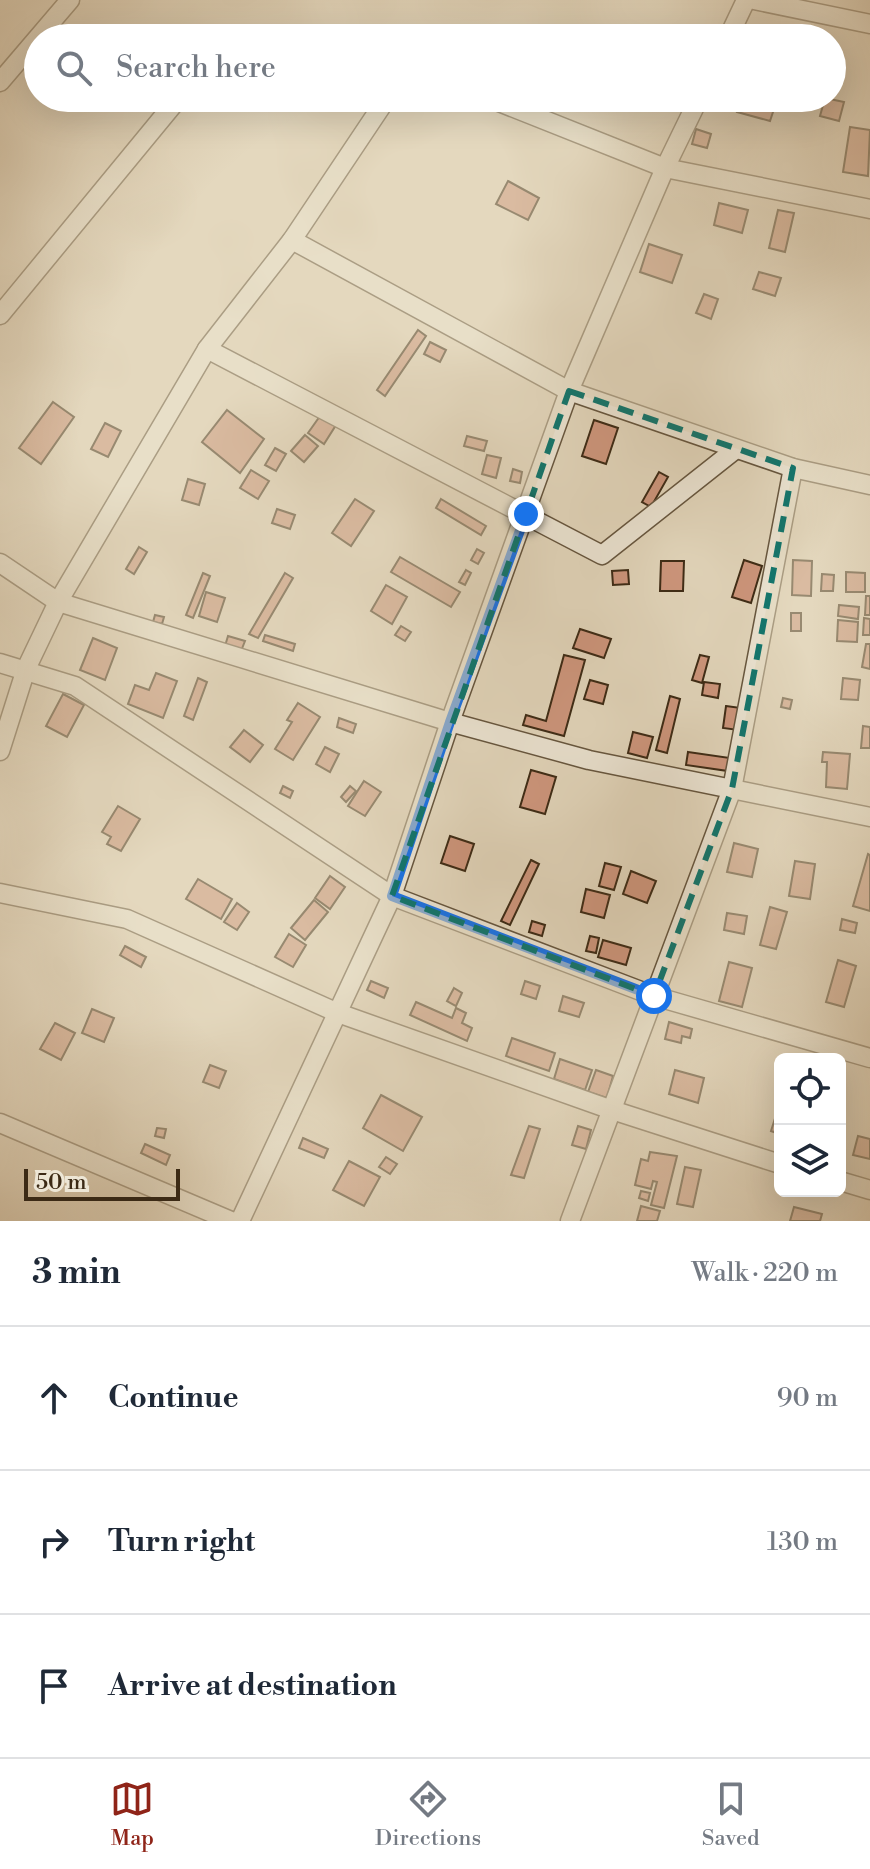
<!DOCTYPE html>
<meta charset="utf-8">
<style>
:root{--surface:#fff;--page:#f2f2f3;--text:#1f2937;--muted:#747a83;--line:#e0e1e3;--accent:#8f2418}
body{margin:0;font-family:"Libre Bodoni",serif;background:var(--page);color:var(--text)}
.controls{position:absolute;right:24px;bottom:24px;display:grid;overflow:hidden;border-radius:12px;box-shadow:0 8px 32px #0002}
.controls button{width:72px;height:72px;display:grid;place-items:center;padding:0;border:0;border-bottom:2px solid var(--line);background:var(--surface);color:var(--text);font:40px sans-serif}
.scale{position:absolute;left:24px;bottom:20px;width:156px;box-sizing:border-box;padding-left:8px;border:4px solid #3c2a15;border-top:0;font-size:22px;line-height:28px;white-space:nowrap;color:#3c2a15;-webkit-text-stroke:6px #ede6d5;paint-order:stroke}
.stop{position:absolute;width:24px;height:24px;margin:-18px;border:6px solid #1a73e8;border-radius:50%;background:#fff}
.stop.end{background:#1a73e8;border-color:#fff;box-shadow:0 2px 8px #0008}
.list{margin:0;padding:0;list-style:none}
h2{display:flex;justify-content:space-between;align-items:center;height:104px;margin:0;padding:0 32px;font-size:34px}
h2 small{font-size:26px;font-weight:400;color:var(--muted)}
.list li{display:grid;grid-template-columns:52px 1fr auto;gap:24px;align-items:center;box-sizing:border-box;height:144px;padding:0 32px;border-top:2px solid var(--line)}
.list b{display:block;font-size:30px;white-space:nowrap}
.list em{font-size:26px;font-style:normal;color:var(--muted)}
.icon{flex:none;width:44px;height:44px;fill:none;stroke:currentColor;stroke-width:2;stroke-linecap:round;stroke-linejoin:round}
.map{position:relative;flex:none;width:870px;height:1221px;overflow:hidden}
.search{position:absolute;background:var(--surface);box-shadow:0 8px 32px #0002;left:24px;right:24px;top:24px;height:88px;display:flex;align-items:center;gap:20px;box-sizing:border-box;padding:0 28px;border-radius:44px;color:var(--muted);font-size:30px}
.sheet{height:536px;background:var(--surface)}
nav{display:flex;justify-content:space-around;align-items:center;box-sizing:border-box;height:112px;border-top:2px solid var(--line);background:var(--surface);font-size:22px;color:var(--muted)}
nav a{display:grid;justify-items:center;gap:4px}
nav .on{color:var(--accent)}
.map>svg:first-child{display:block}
.building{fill:#cf977e;stroke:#3c2a15;stroke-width:2}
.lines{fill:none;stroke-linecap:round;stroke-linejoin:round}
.minor-casing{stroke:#66563f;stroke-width:21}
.minor{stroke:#ede6d5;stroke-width:18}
.route{stroke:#1a73e8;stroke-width:10}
.marked{fill:none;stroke:#0f766e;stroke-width:6;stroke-dasharray:16 10;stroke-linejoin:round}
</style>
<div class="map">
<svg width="870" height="1221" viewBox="0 0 870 1221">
<rect width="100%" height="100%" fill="#e4d8be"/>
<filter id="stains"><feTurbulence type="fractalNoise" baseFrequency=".0025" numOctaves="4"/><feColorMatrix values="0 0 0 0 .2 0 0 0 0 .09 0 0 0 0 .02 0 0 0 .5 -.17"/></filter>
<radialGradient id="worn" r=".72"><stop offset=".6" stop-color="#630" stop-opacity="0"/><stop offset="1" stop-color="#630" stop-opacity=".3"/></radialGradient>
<g class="building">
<polygon points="741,98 775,106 770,121 737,112"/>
<polygon points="825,98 844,102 839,121 820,116"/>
<polygon points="850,127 870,130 868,176 843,172"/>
<polygon points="696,129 711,134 707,148 692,144"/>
<polygon points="508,181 539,198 528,220 496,204"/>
<polygon points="719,203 748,210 742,233 714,225"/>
<polygon points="778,210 794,213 785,252 769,248"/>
<polygon points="649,244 682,255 672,283 640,272"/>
<polygon points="759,272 781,278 775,296 753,289"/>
<polygon points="704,294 718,299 711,319 696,313"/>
<polygon points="418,330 426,336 385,396 377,390"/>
<polygon points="430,342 446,350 440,362 424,354"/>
<polygon points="53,402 74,417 41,464 19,448"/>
<polygon points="227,410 264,439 240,473 202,442"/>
<polygon points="320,416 336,425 324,444 308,433"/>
<polygon points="594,420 618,428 606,464 582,456"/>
<polygon points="105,423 121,431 108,457 91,449"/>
<polygon points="305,435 318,446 304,462 291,451"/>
<polygon points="467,436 487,441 484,451 464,446"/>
<polygon points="275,448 286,454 276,471 265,465"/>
<polygon points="487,455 501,458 496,478 482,474"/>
<polygon points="513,469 522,472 520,483 510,481"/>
<polygon points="251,470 269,481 258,499 240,488"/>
<polygon points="659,472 668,477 651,507 642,502"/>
<polygon points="188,479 205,484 199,505 182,500"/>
<polygon points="355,499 374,511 351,546 332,533"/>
<polygon points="441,499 486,526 481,535 436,508"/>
<polygon points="277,509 295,515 290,529 272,523"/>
<polygon points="139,547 147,552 134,574 126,569"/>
<polygon points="477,549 484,553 478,564 471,560"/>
<polygon points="400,557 460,592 451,607 391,572"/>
<polygon points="744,560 762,566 751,603 732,597"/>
<polygon points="793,560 812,561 811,596 792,595"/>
<polygon points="661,561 684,561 683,591 660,591"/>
<polygon points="466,570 471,573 465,585 459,582"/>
<polygon points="628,570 629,584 613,585 612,571"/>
<polygon points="846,572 865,573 865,592 846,592"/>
<polygon points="203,573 210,576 193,618 186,615"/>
<polygon points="285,573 293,578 258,638 249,634"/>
<polygon points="822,574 834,575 833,591 821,591"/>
<polygon points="386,585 407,597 392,624 371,611"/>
<polygon points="206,592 225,598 217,622 199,616"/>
<polygon points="866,596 870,596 870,615 865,615"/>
<polygon points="839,605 859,607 858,619 838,616"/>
<rect x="791" y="613" width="10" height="18"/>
<polygon points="155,615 164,617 162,624 153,622"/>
<polygon points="864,618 870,619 870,635 863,635"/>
<polygon points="838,620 858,622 857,642 837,641"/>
<polygon points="401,626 411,632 405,641 395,635"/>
<polygon points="580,629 611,639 604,658 573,648"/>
<polygon points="265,635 295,644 293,651 263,641"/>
<polygon points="228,636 245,641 241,651 225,646"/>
<polygon points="93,638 117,648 105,680 80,670"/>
<polygon points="866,644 870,644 870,669 862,667"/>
<polygon points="564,655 585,660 564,736 523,725 526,715 546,721"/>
<polygon points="700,655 709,657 702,683 692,680"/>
<polygon points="156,673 177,681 163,718 128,704 135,685 149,690"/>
<polygon points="198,678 207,682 193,720 184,716"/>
<polygon points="843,678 860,680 858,700 841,699"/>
<polygon points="590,680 608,685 603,704 584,699"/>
<polygon points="704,682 720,684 718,698 702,695"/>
<polygon points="63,694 84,705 67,737 46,726"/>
<polygon points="670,696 680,699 667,753 656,750"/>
<polygon points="783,698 792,700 790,709 781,707"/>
<polygon points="298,703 320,717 293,760 275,749 292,722 287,720"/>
<polygon points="726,706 741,708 738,730 723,728"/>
<polygon points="339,718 356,724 353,733 337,727"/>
<polygon points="863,726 870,727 870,748 861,748"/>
<polygon points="244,730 263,745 250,762 230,747"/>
<polygon points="633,732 653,737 647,758 628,753"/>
<polygon points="325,747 339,754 330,772 316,764"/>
<polygon points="688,752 730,758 728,771 686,765"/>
<polygon points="823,752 850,754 847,789 826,787 827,762 822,762"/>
<polygon points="531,770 556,777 545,814 520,807"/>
<polygon points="364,781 381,792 365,816 348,806"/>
<polygon points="283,786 293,791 290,798 280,793"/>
<polygon points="350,786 356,791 346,802 341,797"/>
<polygon points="118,806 140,819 121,851 107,844 111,837 102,832"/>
<polygon points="450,836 474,844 465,871 441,863"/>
<polygon points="734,843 758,849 752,877 727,872"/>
<polygon points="868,854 870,855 870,911 853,906"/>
<polygon points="531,860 539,864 510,925 501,921"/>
<polygon points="795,861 815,864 810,899 789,896"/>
<polygon points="605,863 621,867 614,890 599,886"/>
<polygon points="631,871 656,881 647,903 623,894"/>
<polygon points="330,876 345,887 330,909 315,898"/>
<polygon points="198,879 232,899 221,919 186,899"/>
<polygon points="586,889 610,895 604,918 581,912"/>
<polygon points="314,900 328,912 305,940 291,928"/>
<polygon points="237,903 249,912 237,930 224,922"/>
<polygon points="770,907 787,912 776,949 760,945"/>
<polygon points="727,913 747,916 744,934 724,930"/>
<polygon points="842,919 857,923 855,933 840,930"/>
<polygon points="532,921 545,925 542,936 529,932"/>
<polygon points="289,934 306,945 293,967 275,957"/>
<polygon points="590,936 599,938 596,953 586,951"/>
<polygon points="603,940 631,948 626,965 598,957"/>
<polygon points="125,946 146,957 141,967 120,955"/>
<polygon points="838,960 856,966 844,1007 826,1002"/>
<polygon points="729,962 752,968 742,1007 719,1001"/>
<polygon points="371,981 388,988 384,998 367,990"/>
<polygon points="525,981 540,986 536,999 521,994"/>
<polygon points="454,988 462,993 456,1006 447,1001"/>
<polygon points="563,996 584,1003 579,1017 559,1011"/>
<polygon points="416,1002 452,1018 456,1008 466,1013 462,1023 472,1028 467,1041 410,1015"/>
<polygon points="92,1009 114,1018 104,1042 82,1033"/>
<polygon points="669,1022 692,1029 690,1038 682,1036 681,1043 665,1039"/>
<polygon points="55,1023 75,1033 61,1060 40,1049"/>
<polygon points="512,1038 555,1053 549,1071 506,1056"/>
<polygon points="560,1059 592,1070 585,1090 554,1079"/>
<polygon points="210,1065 226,1071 219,1088 203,1082"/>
<polygon points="596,1070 613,1076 607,1098 588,1092"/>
<polygon points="675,1070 704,1078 698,1103 669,1094"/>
<polygon points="381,1095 422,1117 403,1151 363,1128"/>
<polygon points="777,1112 780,1113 780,1134 771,1131"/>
<polygon points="529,1126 540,1129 524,1178 511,1175"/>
<polygon points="578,1126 591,1130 586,1149 572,1145"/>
<polygon points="157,1128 166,1129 164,1138 155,1136"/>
<polygon points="858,1136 870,1139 870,1159 853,1155"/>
<polygon points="303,1138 328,1149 324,1158 299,1148"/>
<polygon points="145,1144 170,1155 166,1165 141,1153"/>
<polygon points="650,1152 677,1156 664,1208 651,1205 657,1182 653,1181 651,1189 635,1185 641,1159 648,1161"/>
<polygon points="386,1157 397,1164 390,1174 379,1167"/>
<polygon points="349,1161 380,1177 364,1206 333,1190"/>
<polygon points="685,1167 701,1170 693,1207 677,1204"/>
<polygon points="641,1191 650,1193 648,1201 639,1198"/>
<polygon points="641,1206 660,1211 657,1221 637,1221"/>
<polygon points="794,1207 822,1214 820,1221 790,1221"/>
</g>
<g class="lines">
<g class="minor-casing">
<g id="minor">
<polyline points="754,0 870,24"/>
<polyline points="728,38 746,0"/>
<polyline points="0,82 70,0"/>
<polyline points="489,98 665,168 870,209"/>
<polyline points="292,240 569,391 793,468 870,485"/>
<polyline points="0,315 177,100"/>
<polyline points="207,349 602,555 736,449"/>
<polyline points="0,563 58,602 450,722 589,760 870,817"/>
<polyline points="0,663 75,686 392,896 654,996 870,1058"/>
<polyline points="0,751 26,669 58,602 207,349 292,240 387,98"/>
<polyline points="0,893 127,919 338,1013 612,1110 780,1164"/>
<polyline points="0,1123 231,1221"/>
<polyline points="840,1181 870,1190"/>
<polyline points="240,1221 392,896 450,722 569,391 665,168 699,98"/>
<polyline points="570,1221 732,789 793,468"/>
</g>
</g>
<use href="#minor" class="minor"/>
</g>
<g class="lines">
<polyline class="route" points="526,514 450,722 392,896 654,996"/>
</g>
<path d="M0 0H870V1221H0ZM569,391L793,468L732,789L654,996L392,896Z" fill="#e4d8be" fill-opacity=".55" fill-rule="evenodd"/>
<path class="marked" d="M569,391L793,468L732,789L654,996L392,896Z"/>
<rect width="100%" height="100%" filter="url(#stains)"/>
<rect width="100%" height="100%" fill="url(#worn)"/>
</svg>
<div class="controls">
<button><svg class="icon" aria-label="locate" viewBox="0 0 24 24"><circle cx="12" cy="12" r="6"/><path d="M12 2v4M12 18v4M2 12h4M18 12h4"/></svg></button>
<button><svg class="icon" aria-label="layers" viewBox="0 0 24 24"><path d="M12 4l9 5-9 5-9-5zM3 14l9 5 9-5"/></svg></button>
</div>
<div class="scale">50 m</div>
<div class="stop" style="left:654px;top:996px"></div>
<div class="stop end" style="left:526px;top:514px"></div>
<div class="search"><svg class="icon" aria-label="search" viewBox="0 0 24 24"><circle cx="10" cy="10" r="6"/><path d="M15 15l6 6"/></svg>Search here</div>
</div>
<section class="sheet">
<h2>3 min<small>Walk · 220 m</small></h2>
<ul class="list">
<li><svg class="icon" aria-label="ahead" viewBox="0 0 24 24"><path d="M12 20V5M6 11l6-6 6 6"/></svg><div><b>Continue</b></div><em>90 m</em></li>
<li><svg class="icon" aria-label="right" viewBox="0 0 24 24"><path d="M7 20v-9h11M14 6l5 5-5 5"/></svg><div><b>Turn right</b></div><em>130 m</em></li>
<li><svg class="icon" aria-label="arrive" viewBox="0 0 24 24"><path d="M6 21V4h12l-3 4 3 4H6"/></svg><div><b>Arrive at destination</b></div></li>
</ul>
</section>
<nav>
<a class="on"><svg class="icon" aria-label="map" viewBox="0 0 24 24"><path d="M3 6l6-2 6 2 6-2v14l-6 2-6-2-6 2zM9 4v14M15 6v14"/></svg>Map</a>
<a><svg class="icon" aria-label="directions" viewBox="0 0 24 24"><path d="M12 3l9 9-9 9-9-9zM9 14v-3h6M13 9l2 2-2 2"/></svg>Directions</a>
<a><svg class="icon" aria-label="saved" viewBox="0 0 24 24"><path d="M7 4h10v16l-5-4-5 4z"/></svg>Saved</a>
</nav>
